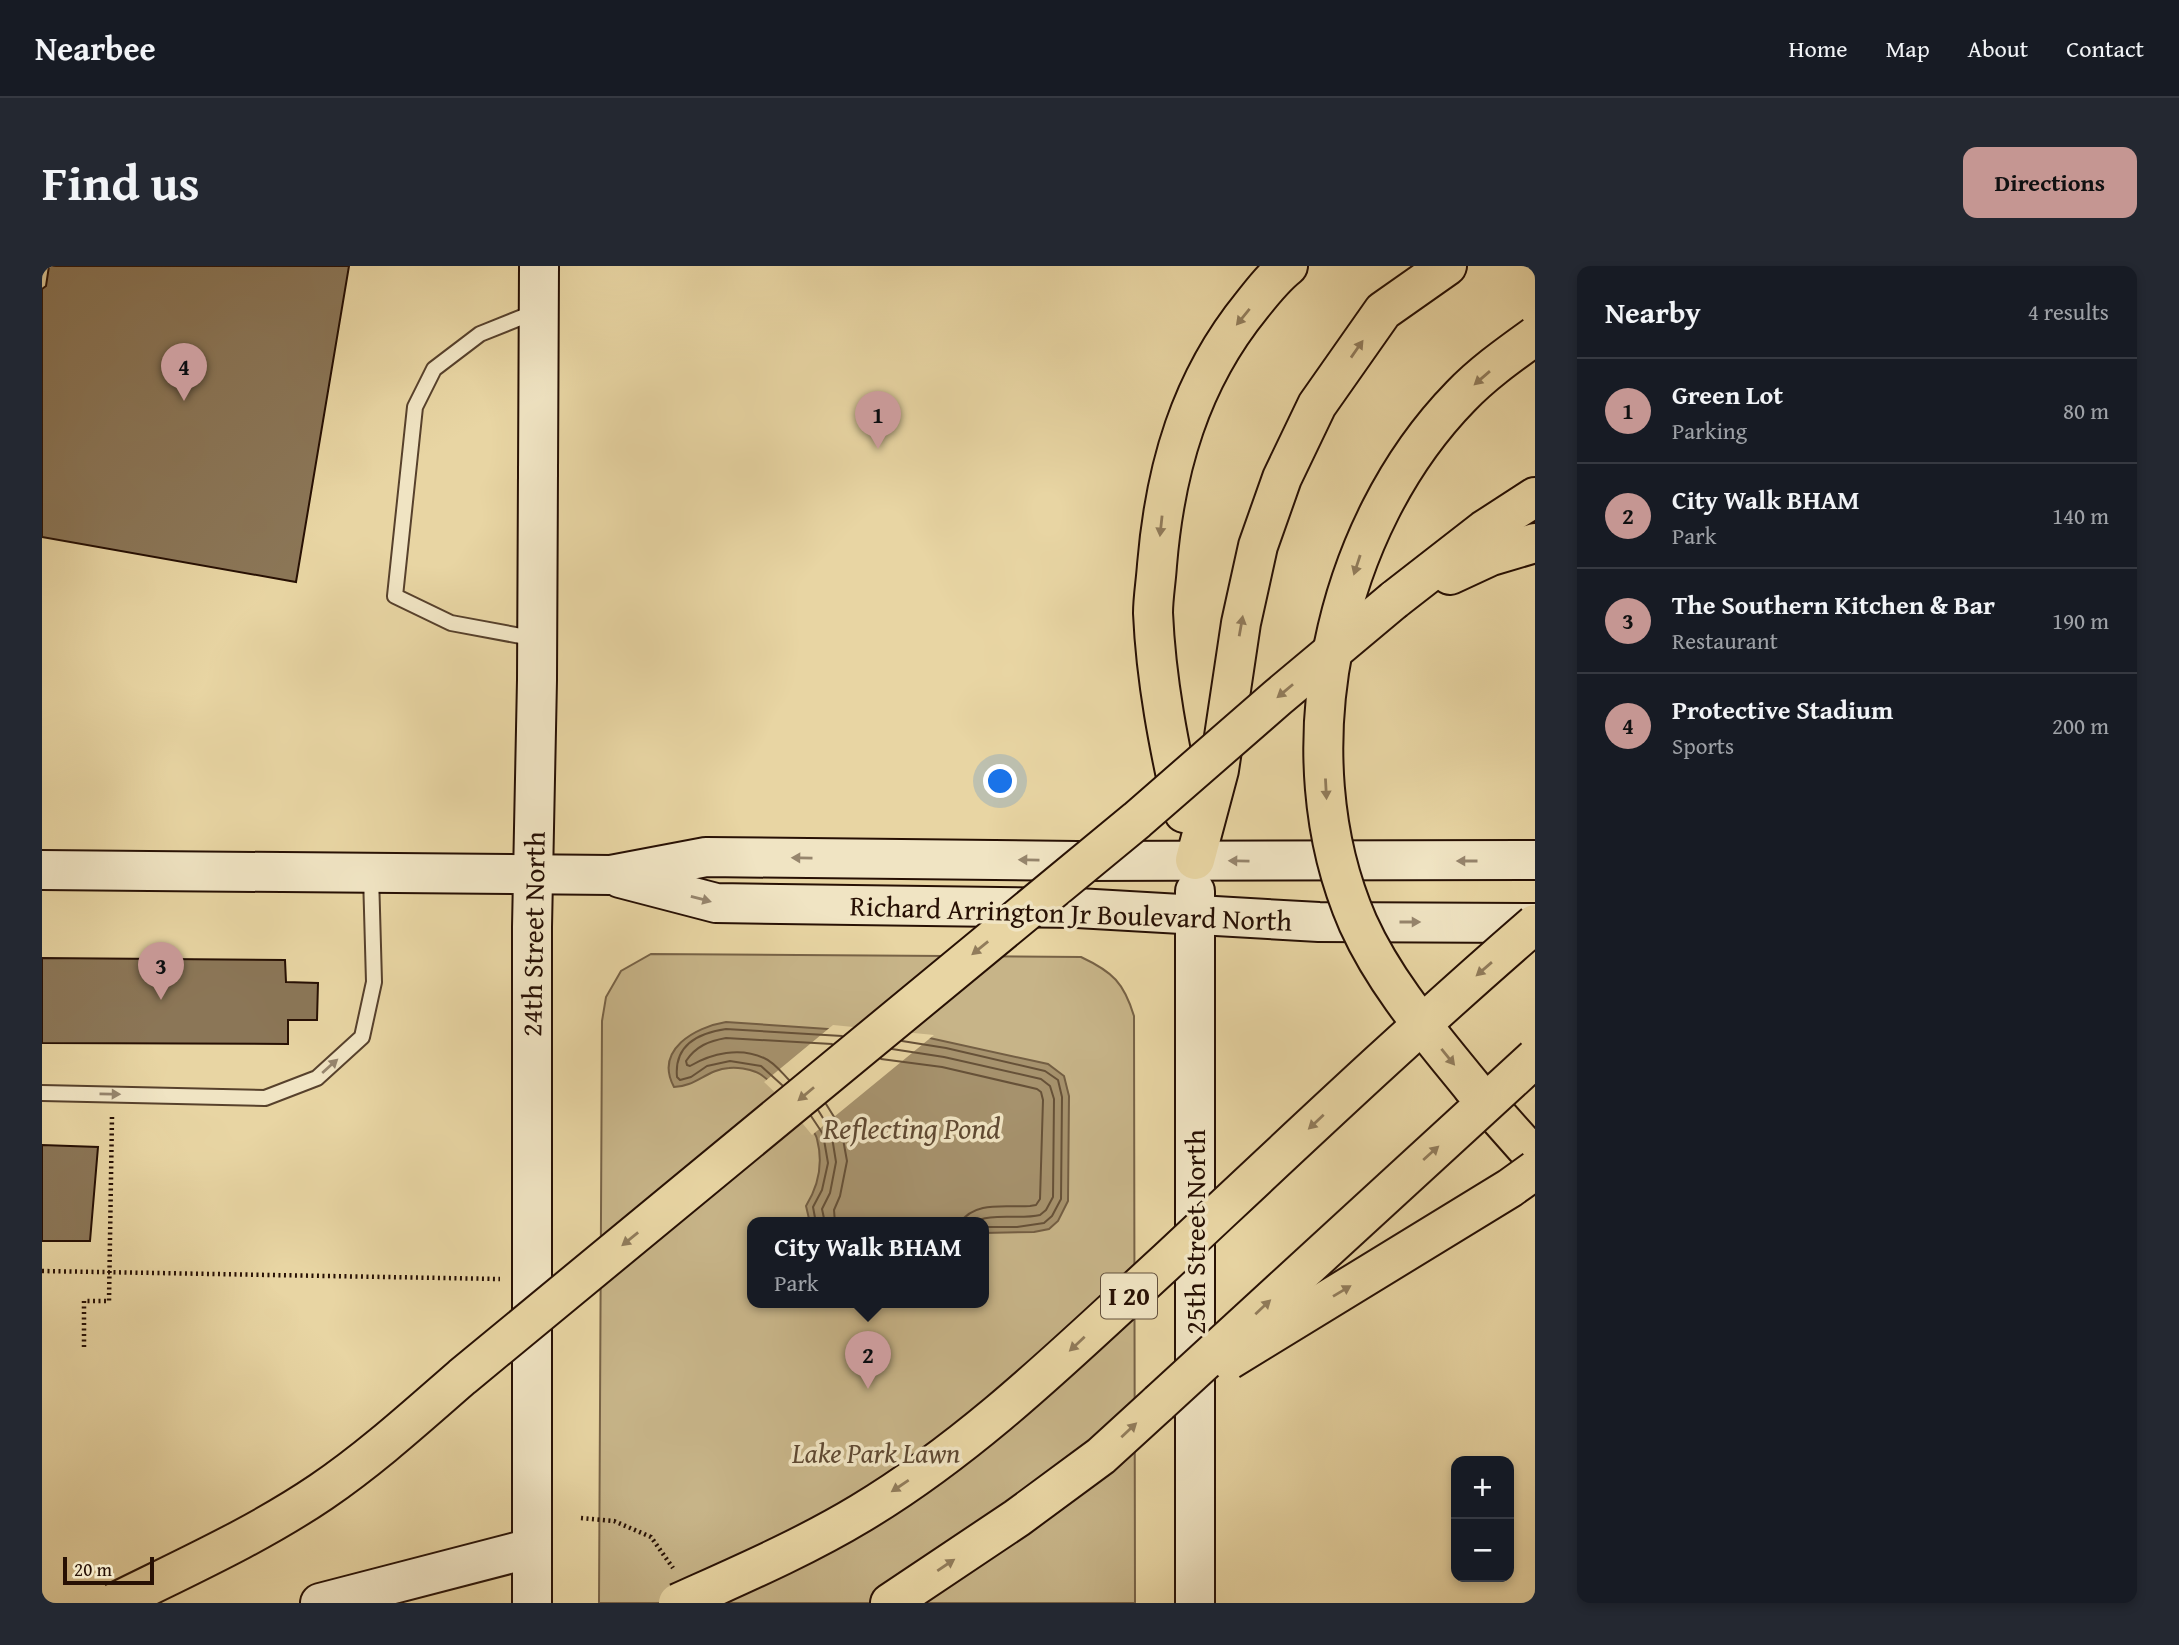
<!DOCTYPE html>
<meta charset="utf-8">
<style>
:root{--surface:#171b24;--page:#242831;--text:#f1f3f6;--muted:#9ea1a6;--line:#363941;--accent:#c59692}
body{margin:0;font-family:"Gentium Book Plus",serif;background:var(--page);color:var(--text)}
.controls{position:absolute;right:21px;bottom:21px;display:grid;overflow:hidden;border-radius:14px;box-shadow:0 4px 10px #0003}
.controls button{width:63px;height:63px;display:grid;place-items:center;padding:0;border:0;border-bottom:2px solid var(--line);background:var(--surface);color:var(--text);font:35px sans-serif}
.scale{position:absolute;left:21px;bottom:18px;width:91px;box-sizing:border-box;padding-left:7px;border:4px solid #271004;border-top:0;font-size:19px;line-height:24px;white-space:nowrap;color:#271004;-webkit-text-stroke:5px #f0e4c3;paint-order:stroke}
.you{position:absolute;left:959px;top:516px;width:24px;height:24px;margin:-18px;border:5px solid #fff;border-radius:50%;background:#1a73e8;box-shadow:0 0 0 10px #1a73e833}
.badge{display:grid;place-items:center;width:46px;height:46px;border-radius:50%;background:var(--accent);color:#111;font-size:23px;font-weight:700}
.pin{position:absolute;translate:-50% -58px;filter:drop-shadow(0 2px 4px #0008)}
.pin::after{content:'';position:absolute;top:37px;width:24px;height:21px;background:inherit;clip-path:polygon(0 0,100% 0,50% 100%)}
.popup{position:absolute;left:705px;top:951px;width:242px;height:91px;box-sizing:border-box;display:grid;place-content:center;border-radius:14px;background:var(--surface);filter:drop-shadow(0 2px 5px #0005);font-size:23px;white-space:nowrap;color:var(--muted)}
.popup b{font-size:26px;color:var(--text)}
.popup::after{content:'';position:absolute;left:50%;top:100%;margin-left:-14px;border:14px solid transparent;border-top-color:var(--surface)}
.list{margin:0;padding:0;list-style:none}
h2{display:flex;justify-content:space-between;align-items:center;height:91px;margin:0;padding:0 28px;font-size:30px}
h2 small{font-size:23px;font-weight:400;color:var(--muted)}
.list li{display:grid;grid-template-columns:46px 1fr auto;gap:21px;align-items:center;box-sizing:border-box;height:105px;padding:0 28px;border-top:2px solid var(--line)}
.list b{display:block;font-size:26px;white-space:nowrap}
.list p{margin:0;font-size:23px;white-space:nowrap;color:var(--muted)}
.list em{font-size:23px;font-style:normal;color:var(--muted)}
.map{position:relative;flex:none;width:1493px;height:1337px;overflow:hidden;border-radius:14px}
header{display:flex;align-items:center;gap:42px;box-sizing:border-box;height:98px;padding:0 35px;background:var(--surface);border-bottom:2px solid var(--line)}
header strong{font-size:33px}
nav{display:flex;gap:38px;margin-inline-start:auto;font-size:24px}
.intro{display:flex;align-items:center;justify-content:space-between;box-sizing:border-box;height:168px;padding:0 42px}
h1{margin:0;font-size:49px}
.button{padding:18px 32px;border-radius:14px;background:var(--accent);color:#111;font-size:24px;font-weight:700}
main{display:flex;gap:42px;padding:0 42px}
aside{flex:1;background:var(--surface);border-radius:14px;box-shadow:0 4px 10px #0003}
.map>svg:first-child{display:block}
.green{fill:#c7b488;stroke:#776246;stroke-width:2;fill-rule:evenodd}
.water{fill:#a6926d;stroke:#735e43;stroke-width:2}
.pier{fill:#e8d5a3}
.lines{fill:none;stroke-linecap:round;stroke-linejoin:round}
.shore{stroke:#665138;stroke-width:2}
.building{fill:#8b7657;stroke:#271004;stroke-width:2}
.lane-casing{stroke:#57412c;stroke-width:18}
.secondary-casing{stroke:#271004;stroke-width:42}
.highway-casing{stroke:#271004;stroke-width:42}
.path{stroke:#271004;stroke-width:4.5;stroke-dasharray:2 3.5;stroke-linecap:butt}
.lane{stroke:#f0e4c3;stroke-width:14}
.secondary{stroke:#f0e4c3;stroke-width:38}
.highway{stroke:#e8d5a3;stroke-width:38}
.highway-bridge-casing{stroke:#271004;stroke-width:42;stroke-linecap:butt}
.highway-bridge{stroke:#e8d5a3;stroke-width:38}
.oneway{fill:#917c5b}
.oneway2{fill:#96856d}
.labels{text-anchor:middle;stroke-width:7;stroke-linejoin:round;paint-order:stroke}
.shield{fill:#f0e4c3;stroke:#63503d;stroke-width:2}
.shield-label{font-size:26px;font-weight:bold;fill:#271004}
.street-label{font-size:28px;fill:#271004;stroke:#f0e4c3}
.park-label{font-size:28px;font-style:italic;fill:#5f4932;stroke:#f0e4c3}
.water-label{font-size:30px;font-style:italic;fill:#604a33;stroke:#f0e4c3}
</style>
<header>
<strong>Nearbee</strong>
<nav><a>Home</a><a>Map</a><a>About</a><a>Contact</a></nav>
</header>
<div class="intro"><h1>Find us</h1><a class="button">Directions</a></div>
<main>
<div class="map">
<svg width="1493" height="1337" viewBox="0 0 1493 1337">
<rect width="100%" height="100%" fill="#e8d5a3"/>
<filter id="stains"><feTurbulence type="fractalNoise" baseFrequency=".00286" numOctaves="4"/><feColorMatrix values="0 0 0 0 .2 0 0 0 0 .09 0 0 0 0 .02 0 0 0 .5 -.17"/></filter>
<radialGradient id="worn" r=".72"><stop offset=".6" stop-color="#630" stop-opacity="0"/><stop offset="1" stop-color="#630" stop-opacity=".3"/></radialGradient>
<path class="green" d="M609,688L1039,691C1071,706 1082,717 1092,750L1093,1337H557L560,755L564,731L579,705ZM710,957H942V1037H710Z"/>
<path class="water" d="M684,756L874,769L1006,798L1022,810L1027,830L1026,935L1016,955L1007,963L992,966L942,967V957H768L764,940C777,919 781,896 775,873C772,860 726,810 714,806C707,803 695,801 687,802C666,803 653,821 632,821C612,784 653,761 684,756Z"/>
<polygon class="pier" points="791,759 892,769 770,869 743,836 722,816"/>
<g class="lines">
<g class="shore">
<polyline points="860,775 904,782 1003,805 1016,814 1020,831 1019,933 1010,950 1002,957 975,961 942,961"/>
<path d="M850,783L902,791L999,813L1008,820L1012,833L1011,931L1004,944L998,949C979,954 946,946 931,957"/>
<path d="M839,793L900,801L995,823L999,826L1001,834L998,933L994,939L988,940C965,942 933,934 918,957"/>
<path d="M747,814C740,807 732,796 722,792C698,781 670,787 648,800L645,799L644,795C654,780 667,775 684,772L790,778"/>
<path d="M740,819L719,800L688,795L665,800L649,811L638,814L635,811C632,779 656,767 684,763L800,770"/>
<polyline points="784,838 799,862 805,895 798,930 792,944 793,957"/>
<polyline points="776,844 789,865 794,896 788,927 780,943 783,957"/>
<polyline points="769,850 781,868 786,897 780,924 771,941 774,957"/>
</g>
</g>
<g class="building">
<polygon points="7,0 307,0 254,316 0,271 0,23 4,20"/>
<polygon points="0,692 243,694 244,716 276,717 275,754 246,754 246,778 0,777"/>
<polygon points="0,879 56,881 48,975 0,975"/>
</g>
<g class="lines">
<g class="lane-casing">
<g id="lane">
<polyline points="493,46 438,68 392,103 373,141 353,330 409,357 495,373"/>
<polyline points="0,827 223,832 275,812 320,771 332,716 329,609"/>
</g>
</g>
<g class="secondary-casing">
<g id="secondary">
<polyline points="0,604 569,609 664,591 1035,595 1493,594"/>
<polyline points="578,612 674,637 1035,642 1277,656 1493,657"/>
<polyline points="278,1337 490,1282"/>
<polyline points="490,1337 490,661 495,414 497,0"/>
<polyline points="1153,1337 1153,625"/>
</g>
</g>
<g class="highway-casing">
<g id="highway">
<polyline points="1408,309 1449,290 1493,277"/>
<polyline points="1352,334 1442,264 1493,231"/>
<path d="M1142,547C1127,481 1114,415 1111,347C1111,332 1114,315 1115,299C1123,203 1148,115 1210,39C1221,25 1232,11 1246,0"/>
<polyline points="1153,594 1177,504 1199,357 1216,280 1240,212 1275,139 1341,45 1405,0"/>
<polyline points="1431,822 1493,892"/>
<polyline points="848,1337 975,1252 1059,1190 1117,1137"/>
</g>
</g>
<g class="path">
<polyline points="0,1005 458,1013"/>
<polyline points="42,1081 42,1035 67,1035 70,850"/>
<polyline points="539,1252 572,1255 609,1271 631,1302"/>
</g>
<use href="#lane" class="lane"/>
<use href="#secondary" class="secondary"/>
<use href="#highway" class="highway"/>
<g class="highway-bridge-casing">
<g id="highway-bridge">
<path d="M1431,822C1389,770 1344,719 1316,657C1242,488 1291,261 1419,130C1441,107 1468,88 1493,70"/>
<polyline points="1187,1094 1468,922 1493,904"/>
<polyline points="1117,1137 1493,792"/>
<path d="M72,1337C142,1302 214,1270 279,1226C329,1192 374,1151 420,1111L1095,554L1235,432L1352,334"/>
<path d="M636,1337C698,1309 761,1282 819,1247C932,1179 1026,1086 1122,998C1245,883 1366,768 1493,658"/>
</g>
</g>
<use href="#highway-bridge" class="highway-bridge"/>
</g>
<defs><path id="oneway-solid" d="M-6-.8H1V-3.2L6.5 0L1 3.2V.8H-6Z" transform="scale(1.75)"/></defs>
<g class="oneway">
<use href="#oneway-solid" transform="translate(1201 51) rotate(129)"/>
<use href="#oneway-solid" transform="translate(1315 83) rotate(-55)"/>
<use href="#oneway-solid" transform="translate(1440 112) rotate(139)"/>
<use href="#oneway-solid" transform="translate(1119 260) rotate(96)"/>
<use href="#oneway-solid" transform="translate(1315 299) rotate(108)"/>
<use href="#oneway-solid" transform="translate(1199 360) rotate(-80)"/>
<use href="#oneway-solid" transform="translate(1243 425) rotate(140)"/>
<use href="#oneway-solid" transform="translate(1284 523) rotate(87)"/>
<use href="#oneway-solid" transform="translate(938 682) rotate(141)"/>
<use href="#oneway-solid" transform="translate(1442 703) rotate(139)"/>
<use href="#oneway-solid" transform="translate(1406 791) rotate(51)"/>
<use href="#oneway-solid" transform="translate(764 828) rotate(140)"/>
<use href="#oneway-solid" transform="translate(1274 856) rotate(137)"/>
<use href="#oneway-solid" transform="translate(1389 887) rotate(-42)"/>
<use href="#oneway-solid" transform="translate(588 973) rotate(141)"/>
<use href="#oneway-solid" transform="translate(1300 1025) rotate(-31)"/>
<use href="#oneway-solid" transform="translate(1221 1041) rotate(-43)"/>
<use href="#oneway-solid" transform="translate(1035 1078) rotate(137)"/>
<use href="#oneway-solid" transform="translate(1087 1164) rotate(-43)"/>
<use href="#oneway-solid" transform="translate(858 1220) rotate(146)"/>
<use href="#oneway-solid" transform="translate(904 1299) rotate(-34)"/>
</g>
<g class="oneway2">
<use href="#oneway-solid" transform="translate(760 592) rotate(-179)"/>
<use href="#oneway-solid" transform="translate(987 594) rotate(-179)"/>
<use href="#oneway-solid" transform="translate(1197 595) rotate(-179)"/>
<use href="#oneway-solid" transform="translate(1425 595) rotate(180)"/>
<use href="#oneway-solid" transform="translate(659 633) rotate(15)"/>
<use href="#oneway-solid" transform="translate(1368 656)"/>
<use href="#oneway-solid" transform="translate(288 800) rotate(-42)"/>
<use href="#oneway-solid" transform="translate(68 828) rotate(1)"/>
</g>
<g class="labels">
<rect class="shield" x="1059" y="1007.5" width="56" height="45" rx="5"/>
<g class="shield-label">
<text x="1087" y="1039">I 20</text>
</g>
<g class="street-label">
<text transform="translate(1029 647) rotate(2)" y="10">Richard Arrington Jr Boulevard North</text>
<text transform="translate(491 668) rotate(-89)" y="10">24th Street North</text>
<text transform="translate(1153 966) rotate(-90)" y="10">25th Street North</text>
</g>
<g class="park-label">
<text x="834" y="1197">Lake Park Lawn</text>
</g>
<g class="water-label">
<text x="870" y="873">Reflecting Pond</text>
</g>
</g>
<rect width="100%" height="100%" filter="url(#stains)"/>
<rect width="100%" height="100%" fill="url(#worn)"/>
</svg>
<div class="controls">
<button>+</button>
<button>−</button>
</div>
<div class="scale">20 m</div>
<div class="you"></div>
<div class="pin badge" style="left:836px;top:183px">1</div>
<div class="pin badge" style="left:826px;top:1123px">2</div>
<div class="popup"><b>City Walk BHAM</b>Park</div>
<div class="pin badge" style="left:119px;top:734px">3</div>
<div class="pin badge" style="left:142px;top:135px">4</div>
</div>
<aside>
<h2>Nearby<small>4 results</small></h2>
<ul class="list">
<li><span class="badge">1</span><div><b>Green Lot</b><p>Parking</p></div><em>80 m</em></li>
<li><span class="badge">2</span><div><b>City Walk BHAM</b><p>Park</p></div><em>140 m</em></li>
<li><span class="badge">3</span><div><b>The Southern Kitchen &amp; Bar</b><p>Restaurant</p></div><em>190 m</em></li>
<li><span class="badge">4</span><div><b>Protective Stadium</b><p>Sports</p></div><em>200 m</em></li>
</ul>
</aside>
</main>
